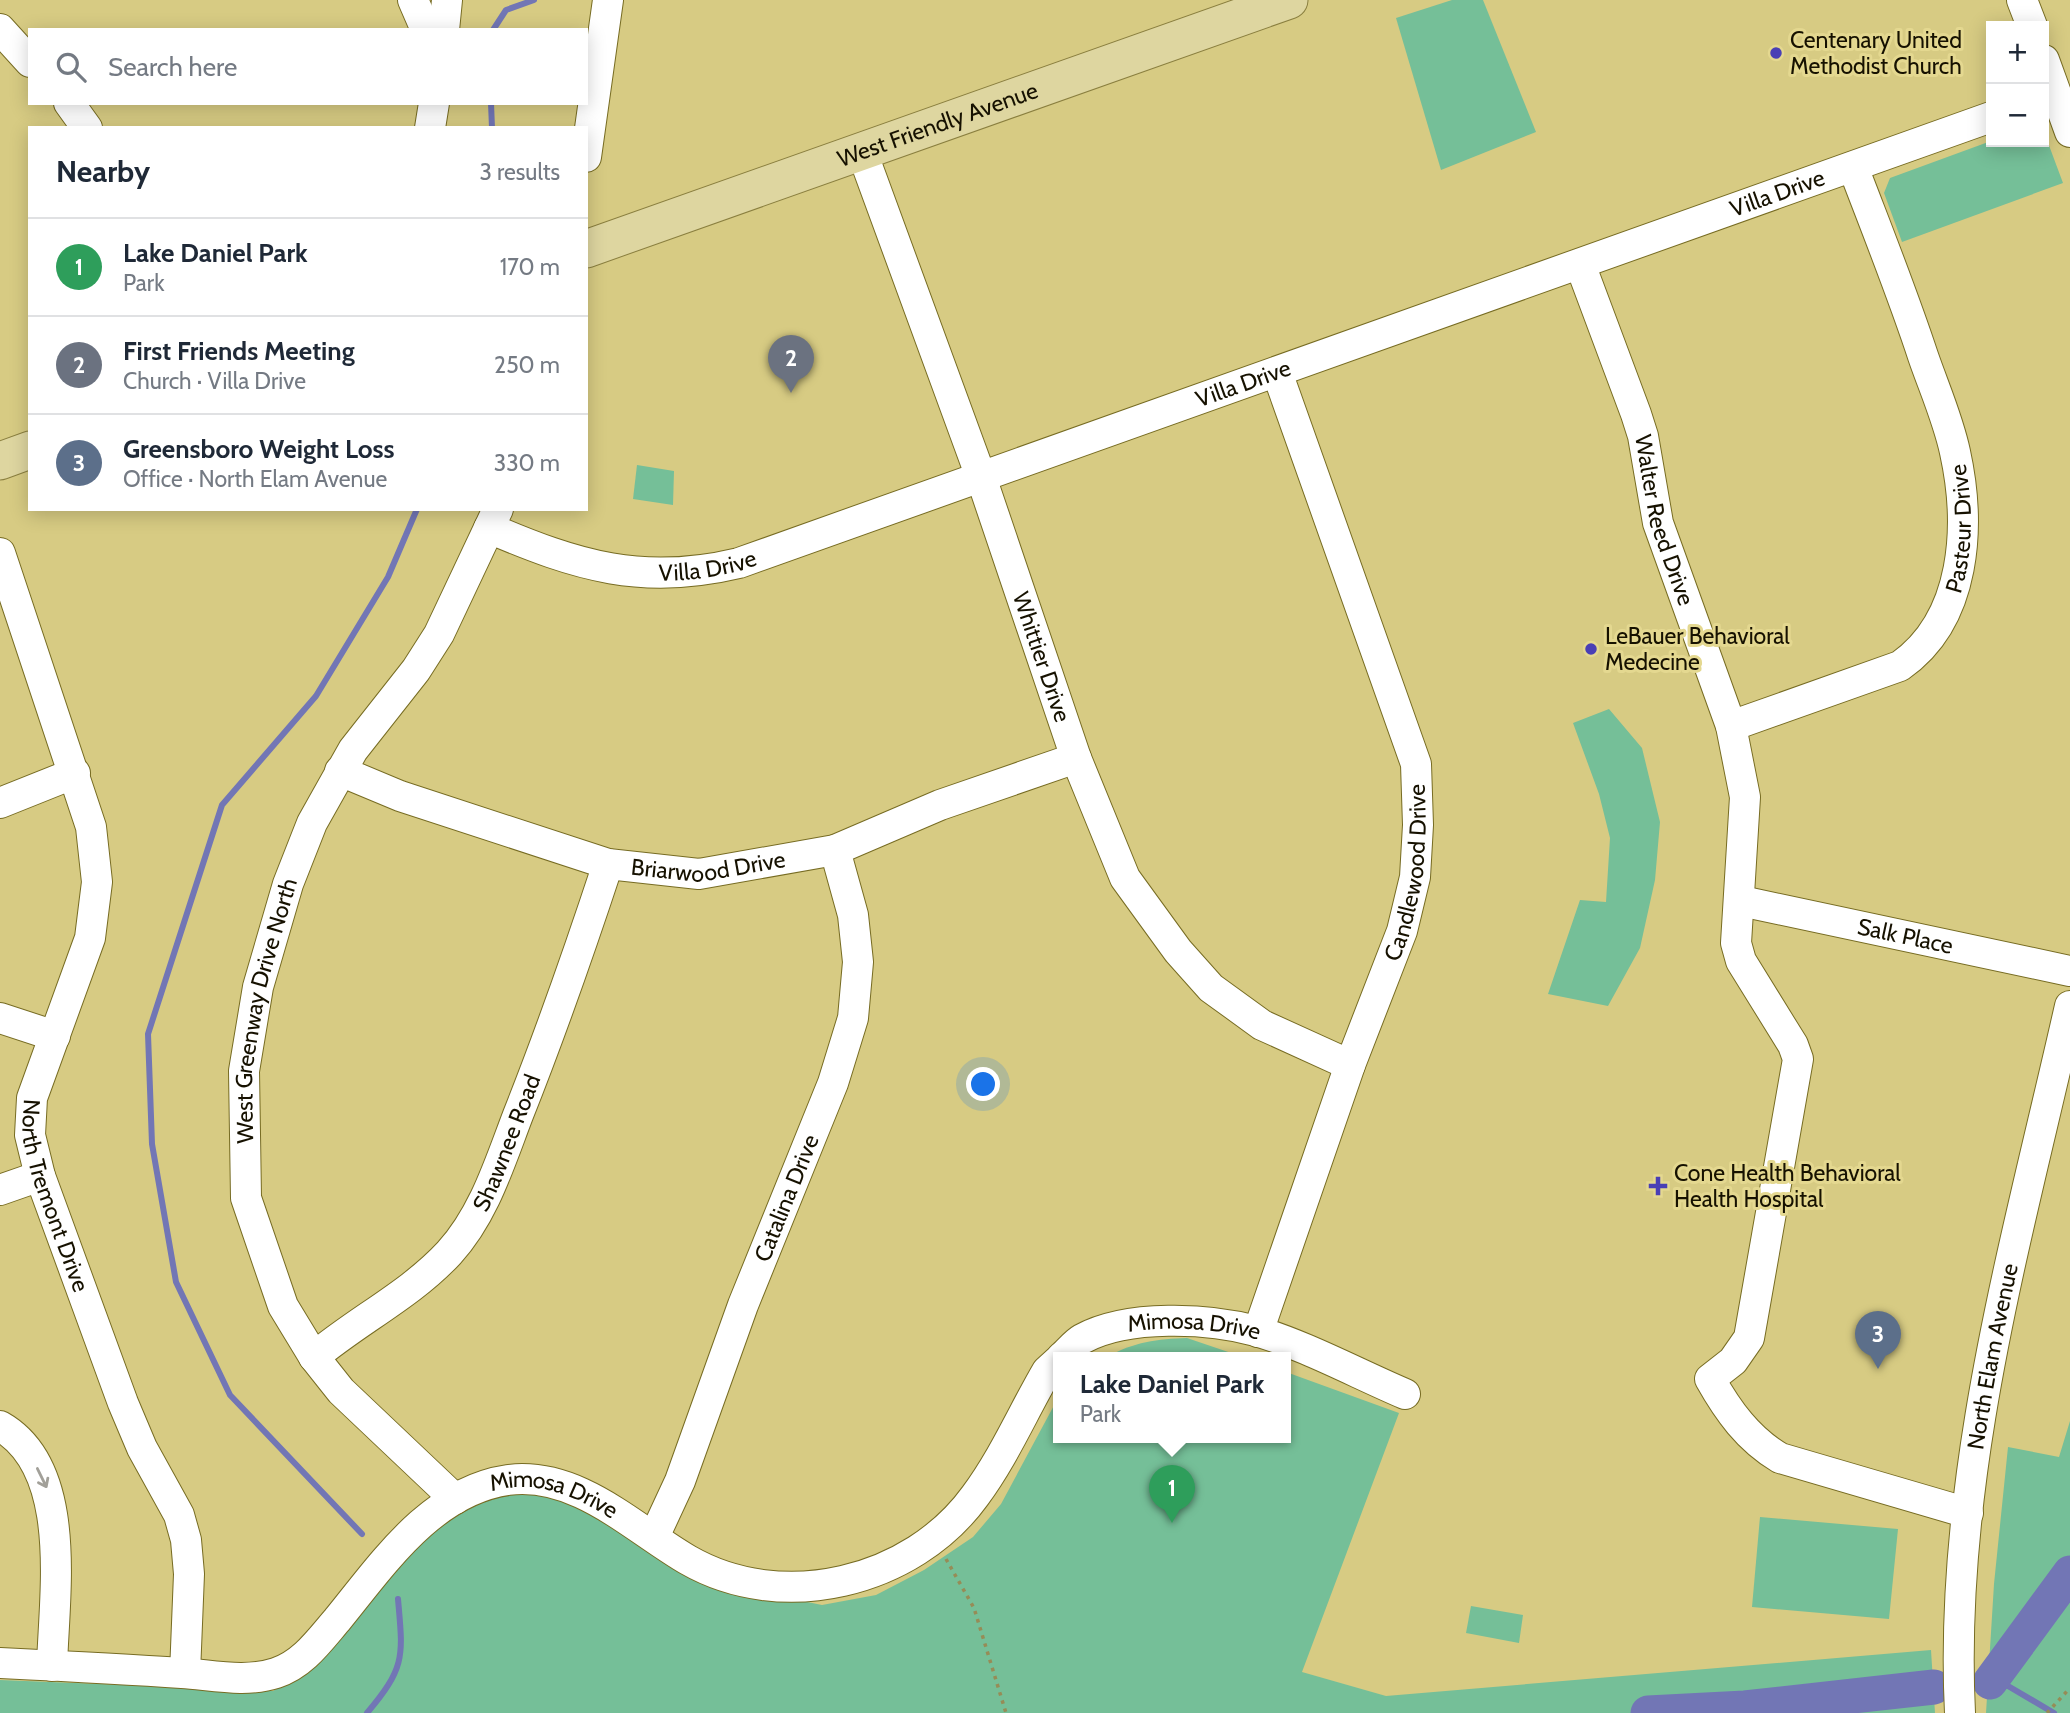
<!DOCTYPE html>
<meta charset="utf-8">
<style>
:root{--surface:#fff;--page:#f2f2f3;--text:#1f2937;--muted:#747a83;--line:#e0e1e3;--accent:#493fb5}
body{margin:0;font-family:Cabin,sans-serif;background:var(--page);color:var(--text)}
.controls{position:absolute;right:21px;top:21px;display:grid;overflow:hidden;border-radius:0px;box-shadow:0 4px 18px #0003}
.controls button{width:63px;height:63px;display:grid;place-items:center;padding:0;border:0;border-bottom:2px solid var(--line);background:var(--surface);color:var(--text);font:35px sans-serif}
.you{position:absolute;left:984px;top:1085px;width:24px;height:24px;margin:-18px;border:5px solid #fff;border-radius:50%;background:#1a73e8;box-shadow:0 0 0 10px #1a73e833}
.badge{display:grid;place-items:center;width:46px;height:46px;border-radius:50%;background:var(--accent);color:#fff;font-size:23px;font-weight:700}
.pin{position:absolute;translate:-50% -58px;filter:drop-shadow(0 2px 4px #0008)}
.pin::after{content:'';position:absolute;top:37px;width:24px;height:21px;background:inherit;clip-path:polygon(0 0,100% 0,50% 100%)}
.popup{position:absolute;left:1053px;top:1352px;width:238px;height:91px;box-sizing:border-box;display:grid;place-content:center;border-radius:0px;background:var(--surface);filter:drop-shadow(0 2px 5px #0005);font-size:23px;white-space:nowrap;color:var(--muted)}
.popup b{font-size:26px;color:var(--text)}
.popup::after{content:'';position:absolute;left:50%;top:100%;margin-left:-14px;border:14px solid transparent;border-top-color:var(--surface)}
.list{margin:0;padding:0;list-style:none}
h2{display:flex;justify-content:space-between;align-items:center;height:91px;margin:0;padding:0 28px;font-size:30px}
h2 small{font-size:23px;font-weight:400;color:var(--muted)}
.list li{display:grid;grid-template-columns:46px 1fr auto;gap:21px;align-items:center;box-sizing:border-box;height:98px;padding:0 28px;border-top:2px solid var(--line)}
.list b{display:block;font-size:26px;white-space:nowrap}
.list p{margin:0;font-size:23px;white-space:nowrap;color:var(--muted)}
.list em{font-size:23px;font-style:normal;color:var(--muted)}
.icon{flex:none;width:38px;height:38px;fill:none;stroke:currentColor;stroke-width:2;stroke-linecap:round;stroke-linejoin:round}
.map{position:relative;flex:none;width:2070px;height:1713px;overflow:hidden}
.search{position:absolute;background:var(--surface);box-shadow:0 4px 18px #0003;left:28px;top:28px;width:560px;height:77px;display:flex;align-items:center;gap:18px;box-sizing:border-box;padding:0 24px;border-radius:0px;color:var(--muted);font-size:26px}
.panel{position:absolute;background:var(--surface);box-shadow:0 4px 18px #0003;left:28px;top:126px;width:560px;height:385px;border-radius:0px}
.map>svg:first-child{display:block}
.green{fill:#75bf98}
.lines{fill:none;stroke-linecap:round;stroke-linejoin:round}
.stream{stroke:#7276b5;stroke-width:6}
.river{stroke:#7276b5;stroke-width:35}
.minor-casing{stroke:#776c23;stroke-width:32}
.major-casing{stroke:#8a7f3f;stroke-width:39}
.path{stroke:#968c57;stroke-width:3.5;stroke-dasharray:3.5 5;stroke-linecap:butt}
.minor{stroke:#fff;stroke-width:30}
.major{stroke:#ded6a0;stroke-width:37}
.oneway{stroke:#a2a099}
.poi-dot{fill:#493fb5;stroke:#e4d890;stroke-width:2.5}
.labels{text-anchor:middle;stroke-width:6;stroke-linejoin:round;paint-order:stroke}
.poi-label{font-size:23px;fill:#161100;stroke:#e4d890;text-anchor:start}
.street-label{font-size:23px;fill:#161100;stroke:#e4d890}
</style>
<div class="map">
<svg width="2070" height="1713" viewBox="0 0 2070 1713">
<rect width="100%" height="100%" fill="#d7cb83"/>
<g class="green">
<polygon points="1452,0 1483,0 1536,132 1441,170 1396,18"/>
<polygon points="2044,132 2063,183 1902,242 1884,193 1890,178 1991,141 2044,142"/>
<polygon points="637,465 674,471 673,505 633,499"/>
<polygon points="1609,709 1642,748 1660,822 1655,880 1640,948 1608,1006 1548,994 1580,900 1606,902 1610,838 1599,794 1573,723"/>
<path d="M1187,1338L1243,1357H1107C1133,1342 1158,1339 1187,1338Z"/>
<polygon points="1286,1372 1399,1413 1302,1672 1386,1696 1931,1650 1935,1713 0,1713 0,1680 273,1691 313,1668 418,1542 461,1512 506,1492 559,1494 715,1583 822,1605 876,1595 924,1570 973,1537 1001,1504 1058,1398 1058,1437 1286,1437"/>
<polygon points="2070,1421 2070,1713 1986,1713 1994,1584 2008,1447 2059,1457"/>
<polygon points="1760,1517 1898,1529 1889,1619 1752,1607"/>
<polygon points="1471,1606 1523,1615 1519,1643 1466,1633"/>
</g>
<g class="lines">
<g class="stream">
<polyline points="493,30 506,10 534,0"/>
<polyline points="491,103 492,128"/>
<polyline points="362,1534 230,1395 176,1282 152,1144 148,1034 222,805 316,696 388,577 417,509"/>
<polyline points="1990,1682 2008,1686 2054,1713"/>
<path d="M367,1713C406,1667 403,1656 398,1599"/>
</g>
<g class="river">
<polyline points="1990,1682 2070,1573"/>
<polyline points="1648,1713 1745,1708 1934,1687"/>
</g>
<g class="minor-casing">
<g id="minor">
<polyline points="413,0 426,30"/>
<polyline points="2022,0 2032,26"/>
<polyline points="0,29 30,62"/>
<polyline points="444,30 447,0"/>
<polyline points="2044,60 2070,132"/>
<polyline points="69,103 87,128"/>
<polyline points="430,128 434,103"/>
<path id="s1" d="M862,152L981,477L1076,758L1125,878L1178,951L1211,988L1262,1025L1350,1065"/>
<polyline points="586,157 608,0"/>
<path id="s2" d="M1580,264L1636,414L1643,436L1658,523L1731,726L1745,797L1736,943L1741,961L1793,1045L1798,1059L1749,1338L1733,1361L1710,1379C1728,1411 1748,1439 1780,1458L1968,1513"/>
<path id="s3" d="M489,528C577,566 643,586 739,563L1991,117"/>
<path id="s4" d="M0,553L91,827L97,882L90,938L32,1098L30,1135L40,1176L123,1403L142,1448L179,1515L186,1540L189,1574L185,1673"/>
<path id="s5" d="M1731,726L1900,666C1967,619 1971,525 1955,452C1948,419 1934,388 1923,356C1902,292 1877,230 1853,167"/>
<path id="s6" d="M340,771L400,796L608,864L699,874L835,850L940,805L1076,758"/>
<polyline points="0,803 75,773"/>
<path id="s7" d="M1741,901L2070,971"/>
<polyline points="0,1018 55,1036"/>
<polyline points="0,1190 40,1176"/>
<path id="s8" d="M1258,1332L1350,1065L1402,931L1415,877L1418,825L1416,764L1277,372"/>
<path id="s9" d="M314,1357C358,1320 410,1295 449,1253C484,1215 500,1162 518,1115C551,1032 580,949 608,864"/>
<path id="s10" d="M1062,1357C1069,1351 1075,1343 1082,1339C1127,1314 1209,1318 1256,1331C1304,1345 1358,1374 1405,1394"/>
<path d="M0,1426C74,1468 54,1594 52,1666"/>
<path id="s11" d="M455,1499L341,1391L314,1357L283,1306L246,1198L244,1071L258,987L288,884L312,823L353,750L416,670L439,634L498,509"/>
<path id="s12" d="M654,1537L680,1481L743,1305L833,1083L853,1018L858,962L853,915L835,850"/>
<path id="s13" d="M0,1663C61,1666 122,1669 182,1673C212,1675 246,1683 276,1673C303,1664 319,1641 337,1620C382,1565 431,1491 508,1480C577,1471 633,1528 688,1560C782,1614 912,1583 975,1496C1004,1457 1023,1412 1047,1371L1058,1361"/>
<path id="s14" d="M1960,1713C1948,1474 2018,1237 2070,1006"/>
</g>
</g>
<g class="major-casing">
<g id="major">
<path id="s15" d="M586,249L1289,0"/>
<polyline points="0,461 30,450"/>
</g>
</g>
<g class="path">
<polyline points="946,1559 974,1608 1006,1713"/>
<polyline points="2047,1713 2070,1688"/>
</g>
<use href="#minor" class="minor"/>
<use href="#major" class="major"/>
</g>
<defs><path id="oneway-shaft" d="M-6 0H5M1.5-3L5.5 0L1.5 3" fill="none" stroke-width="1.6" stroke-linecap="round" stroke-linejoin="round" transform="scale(1.75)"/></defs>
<use class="oneway" href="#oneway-shaft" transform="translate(42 1478) rotate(64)"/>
<g class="poi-dot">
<circle cx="1776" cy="53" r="7"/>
<circle cx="1591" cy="649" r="7"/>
<path d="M1654.5 1175.5h7v7h7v7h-7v7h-7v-7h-7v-7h7z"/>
</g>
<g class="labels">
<g class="poi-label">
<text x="1790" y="48">Centenary United<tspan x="1790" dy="26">Methodist Church</tspan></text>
<text x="1605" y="644">LeBauer Behavioral<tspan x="1605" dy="26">Medecine</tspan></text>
<text x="1674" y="1181">Cone Health Behavioral<tspan x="1674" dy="26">Health Hospital</tspan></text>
</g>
<g class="street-label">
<text dy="8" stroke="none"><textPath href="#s15" startOffset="373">West Friendly Avenue</textPath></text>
<text dy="8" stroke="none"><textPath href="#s3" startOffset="1360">Villa Drive</textPath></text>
<text dy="8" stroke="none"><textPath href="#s3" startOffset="793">Villa Drive</textPath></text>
<text dy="8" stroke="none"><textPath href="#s2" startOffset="270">Walter Reed Drive</textPath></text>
<text dy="8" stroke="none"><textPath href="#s5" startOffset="336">Pasteur Drive</textPath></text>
<text dy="8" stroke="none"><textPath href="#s3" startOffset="226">Villa Drive</textPath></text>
<text dy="8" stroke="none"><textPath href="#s1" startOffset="536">Whittier Drive</textPath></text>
<text dy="8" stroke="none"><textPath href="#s6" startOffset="385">Briarwood Drive</textPath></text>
<text dy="8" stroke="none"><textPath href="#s8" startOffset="485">Candlewood Drive</textPath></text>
<text dy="8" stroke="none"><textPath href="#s7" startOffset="168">Salk Place</textPath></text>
<text dy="8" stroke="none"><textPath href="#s11" startOffset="564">West Greenway Drive North</textPath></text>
<text dy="8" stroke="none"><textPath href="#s9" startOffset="296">Shawnee Road</textPath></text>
<text dy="8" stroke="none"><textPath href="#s4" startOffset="672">North Tremont Drive</textPath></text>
<text dy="8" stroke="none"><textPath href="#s12" startOffset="364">Catalina Drive</textPath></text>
<text dy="8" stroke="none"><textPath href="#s10" startOffset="142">Mimosa Drive</textPath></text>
<text dy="8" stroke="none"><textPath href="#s14" startOffset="359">North Elam Avenue</textPath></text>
<text dy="8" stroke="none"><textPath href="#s13" startOffset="634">Mimosa Drive</textPath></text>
</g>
</g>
</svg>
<div class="controls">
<button>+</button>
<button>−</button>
</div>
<div class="you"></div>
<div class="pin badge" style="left:1172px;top:1523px;background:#2e9e5b">1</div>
<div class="popup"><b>Lake Daniel Park</b>Park</div>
<div class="pin badge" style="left:791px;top:393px;background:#6b7280">2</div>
<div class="pin badge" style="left:1878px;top:1369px;background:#5c6f8a">3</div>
<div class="search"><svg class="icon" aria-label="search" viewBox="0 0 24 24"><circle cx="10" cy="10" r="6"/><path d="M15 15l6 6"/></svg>Search here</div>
<section class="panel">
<h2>Nearby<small>3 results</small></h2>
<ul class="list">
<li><span class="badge" style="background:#2e9e5b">1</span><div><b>Lake Daniel Park</b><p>Park</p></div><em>170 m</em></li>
<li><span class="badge" style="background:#6b7280">2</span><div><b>First Friends Meeting</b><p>Church · Villa Drive</p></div><em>250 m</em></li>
<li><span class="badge" style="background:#5c6f8a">3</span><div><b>Greensboro Weight Loss</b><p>Office · North Elam Avenue</p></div><em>330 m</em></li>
</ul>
</section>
</div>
